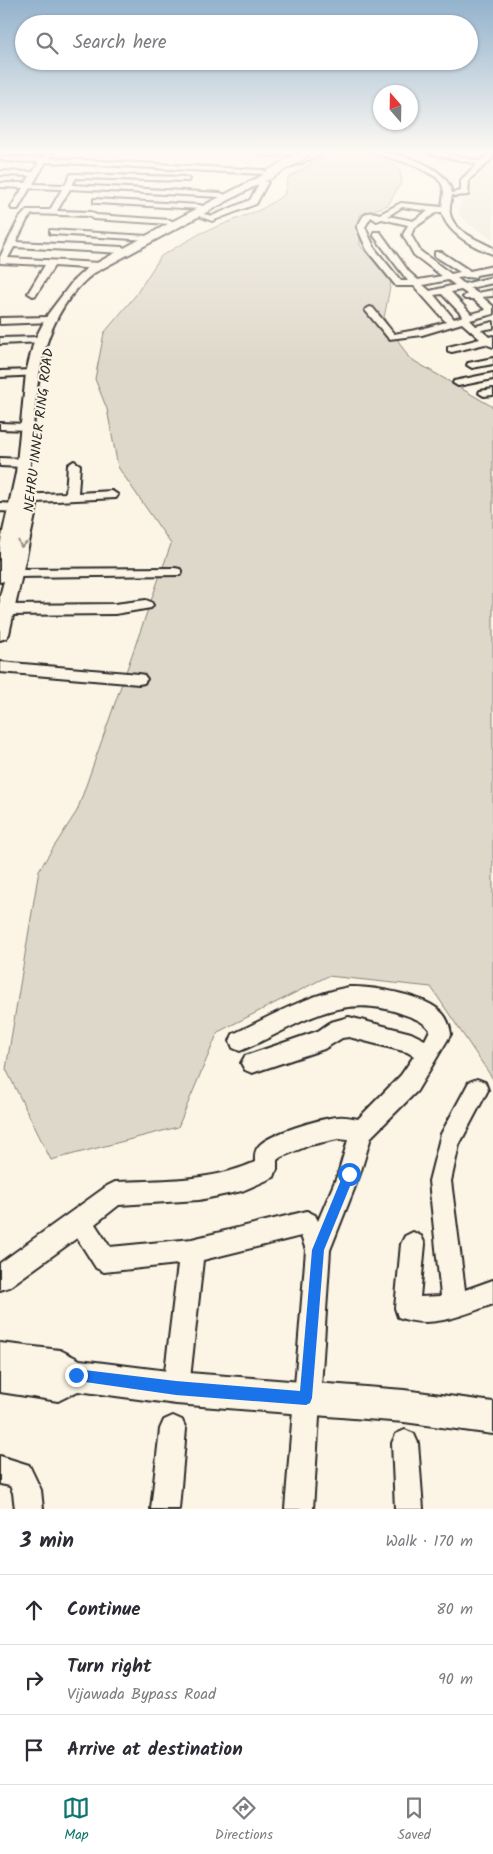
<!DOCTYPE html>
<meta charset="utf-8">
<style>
:root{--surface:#fff;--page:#f7f7f7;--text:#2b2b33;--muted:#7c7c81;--line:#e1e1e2;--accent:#0f766e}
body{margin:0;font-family:Kalam,sans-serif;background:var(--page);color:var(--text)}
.compass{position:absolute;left:373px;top:85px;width:45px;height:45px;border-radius:50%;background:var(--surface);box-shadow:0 1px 4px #0004;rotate:340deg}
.stop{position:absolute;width:15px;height:15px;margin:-11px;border:4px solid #1a73e8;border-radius:50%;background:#fff}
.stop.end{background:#1a73e8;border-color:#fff;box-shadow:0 1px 5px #0008}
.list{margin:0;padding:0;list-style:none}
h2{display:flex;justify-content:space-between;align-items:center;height:65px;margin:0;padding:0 20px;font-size:21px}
h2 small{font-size:16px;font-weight:400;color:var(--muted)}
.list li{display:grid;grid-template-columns:32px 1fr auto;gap:15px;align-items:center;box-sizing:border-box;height:70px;padding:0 20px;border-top:1px solid var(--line)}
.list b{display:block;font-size:19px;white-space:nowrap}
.list p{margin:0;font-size:16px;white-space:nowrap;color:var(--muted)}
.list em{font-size:16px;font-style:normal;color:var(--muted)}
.icon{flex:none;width:28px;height:28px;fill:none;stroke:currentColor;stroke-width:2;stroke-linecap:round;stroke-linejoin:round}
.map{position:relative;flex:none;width:493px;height:1509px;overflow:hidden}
.search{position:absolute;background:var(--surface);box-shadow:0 1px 4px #0004;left:15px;right:15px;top:15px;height:55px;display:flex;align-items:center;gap:12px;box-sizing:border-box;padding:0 18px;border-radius:28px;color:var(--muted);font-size:19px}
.sheet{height:275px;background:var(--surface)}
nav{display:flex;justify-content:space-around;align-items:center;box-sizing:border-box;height:70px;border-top:1px solid var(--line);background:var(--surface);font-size:14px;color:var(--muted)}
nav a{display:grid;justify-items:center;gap:2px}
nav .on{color:var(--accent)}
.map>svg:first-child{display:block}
.built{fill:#ece6d7}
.green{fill:#ded8ca;stroke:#84827a}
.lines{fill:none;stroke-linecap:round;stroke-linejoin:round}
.stream{stroke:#7d7b74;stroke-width:1}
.canal{fill:#b4b0a5;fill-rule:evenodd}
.minor-casing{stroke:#2b2b2b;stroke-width:4}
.major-casing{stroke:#2b2b2b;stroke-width:4}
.minor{fill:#fcf5e5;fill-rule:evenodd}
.major{fill:#fcf5e5;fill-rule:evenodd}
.major-bridge-casing{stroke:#2b2b2b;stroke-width:11;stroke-linecap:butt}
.major-bridge{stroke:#fcf5e5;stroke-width:9}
.oneway{stroke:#949088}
.route{fill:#1a73e8}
.labels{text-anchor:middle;stroke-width:4;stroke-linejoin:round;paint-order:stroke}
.far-street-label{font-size:14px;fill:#2b2b2b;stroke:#fcf5e5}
</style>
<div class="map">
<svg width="493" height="1509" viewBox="0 0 493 1509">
<rect width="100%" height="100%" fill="#fcf5e5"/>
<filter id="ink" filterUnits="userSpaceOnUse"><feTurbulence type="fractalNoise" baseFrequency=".02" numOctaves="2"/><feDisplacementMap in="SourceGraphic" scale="10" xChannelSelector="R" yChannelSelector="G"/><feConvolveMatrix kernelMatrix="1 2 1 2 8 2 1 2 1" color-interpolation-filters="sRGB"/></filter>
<g filter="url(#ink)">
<polygon class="built" points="487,167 493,167 493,239 469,224 458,213 463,195"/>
<polygon class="green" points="357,154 379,157 399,168 402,181 388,205 360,215 360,245 391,282 384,318 409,358 493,407 493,1079 431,987 328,976 218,1032 178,1127 51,1160 6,1069 39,870 77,811 171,544 118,467 107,409 95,379 104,333 135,296 161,256 201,233 262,209 284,195 288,178 312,163 328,156"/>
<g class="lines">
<polyline class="stream" points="247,163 261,157 259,154"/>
<g class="canal">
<polygon points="132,151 187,151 155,154"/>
<polygon points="202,151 258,152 264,151 259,155"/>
</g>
<g class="minor-casing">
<g id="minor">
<polygon points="247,151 303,151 300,153 272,156"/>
<path d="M368,151C394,151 446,163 452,193L461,191V180L477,164L419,151H432L480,161L486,156L493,154V158L469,180L468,195L455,196L452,195C451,201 449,208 450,214C454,232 479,240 493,248V254C475,248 446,233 442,212H437L414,228L411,235L420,251L451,274L460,272L435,256V252H441L470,271L493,266V272L476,275L475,278L467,277L457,278L464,284L493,277V283L470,288L477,293L493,290V296L482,297L493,306V314L470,320L476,326L493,322V328L481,330L489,337L493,336V347L485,344L452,352L448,351V347L480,339L462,323L422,335L389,339L365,310L370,307L373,308L394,334L421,329L446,322L414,286H396L367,250L357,227C365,214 364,210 380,214L401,203L442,207L444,192L442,184L436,177L414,165ZM402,207L428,211L413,221L388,216ZM371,217L377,221L382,219L408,225L403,235L414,255L442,276L418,280L409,272L380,232H374V236L408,281H401L375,249L365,227ZM448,280L455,285L430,291L423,285ZM461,290L467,294L463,297L465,299H473L486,310L471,314L451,292ZM442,294L463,316L454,319L434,295Z"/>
<polygon points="49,152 52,154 49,158 263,170 267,172 263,174 46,162 33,184 65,185 71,174 74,174 185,177 189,179 188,181 76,178 72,185 221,193 225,195 221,197 70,189 57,211 92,212 96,215 170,220 174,222 170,224 93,219 89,216 32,214 27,220 16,242 123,247 127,250 123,253 14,247 8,258 100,263 104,266 100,269 54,266 36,295 33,296 28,293 45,265 0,263 0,257 19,219 27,210 50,210 62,189 30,188 18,209 12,209 11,207 23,188 0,187 0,183 26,183 30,176 0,175 0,171 33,172 39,162 4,161 0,159 4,157 42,158"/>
<polygon points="261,180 268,182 256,204 212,221 196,215 200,213 212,216 250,200"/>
<polygon points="94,199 200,205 204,207 200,209 97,203 94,203"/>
<polygon points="50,230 148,236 152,238 148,240 53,234 50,234"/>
<polygon points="49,317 52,318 52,322 0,324 0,318"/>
<polygon points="40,337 45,340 43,342 0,344 0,338"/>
<polygon points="493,358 493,364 472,368 467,365 468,363"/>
<polygon points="34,370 39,373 38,375 0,377 0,371"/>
<polygon points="493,373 493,379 458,386 453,383 454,381"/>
<polygon points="493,389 493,395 484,396 479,393 480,391"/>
<polygon points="0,423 28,424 34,427 28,430 0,429"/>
<polygon points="0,458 24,459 30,463 24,467 0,466"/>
<polygon points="74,461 80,465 78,493 112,491 118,495 116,498 17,503 11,499 17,495 66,493 68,465"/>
<polygon points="0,503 15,504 21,508 15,512 0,511"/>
<polygon points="175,568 180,569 182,572 180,575 15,577 8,573 15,569"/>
<polygon points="146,600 151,602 153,605 151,608 115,614 6,615 0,612 1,607 6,605 115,604"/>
<polygon points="0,662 139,674 144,675 147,679 144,683 139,684 0,672"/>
<path d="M349,987C372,986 426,995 442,1013C447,1018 450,1027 451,1034L417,1091L371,1137L360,1174L330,1250L313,1509H285L306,1250L301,1236L203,1260L189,1388L185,1397L176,1401L167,1397L163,1388L178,1264L104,1272L96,1268L77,1238L9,1287L0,1290V1263L107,1186L115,1182C161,1180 212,1182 255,1162C255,1157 254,1152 258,1147C267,1134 322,1118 338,1117C345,1116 352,1118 358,1119L401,1075L414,1056L407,1052L349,1037L342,1038L324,1049L252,1073L245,1070L241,1063L245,1056L318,1031L331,1022L349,1017L411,1033L425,1040L430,1030C423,1020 411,1017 400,1013C336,991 296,1028 240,1051L233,1048L230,1041L233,1034C271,1016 307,995 349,987ZM338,1139L348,1140L338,1174L318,1221L315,1215L307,1211L192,1239L110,1247L95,1224L119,1205L199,1200L242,1191L274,1177L277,1169V1160L281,1157L310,1145Z"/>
<path d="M477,1079L485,1082L488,1090L459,1145L451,1181L465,1290L493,1280V1304C463,1315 430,1330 398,1317L395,1308L401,1244L405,1236L413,1232L421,1236L425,1244L420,1297L441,1296L429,1181L441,1134L469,1082Z"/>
<polygon points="173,1416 182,1420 186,1429 179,1509 151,1509 160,1429 164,1420"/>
<polygon points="405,1430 414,1434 418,1443 423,1509 395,1509 392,1443 396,1434"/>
<polygon points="0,1456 29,1465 41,1490 43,1509 15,1509 13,1493 10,1486 0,1484"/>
</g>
</g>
<g class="major-casing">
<g id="major">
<path d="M316,151H328C325,154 286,169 283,169L282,167L296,157Z"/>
<path d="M267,173L272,176L270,178L94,273C23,329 40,424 25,502L34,503L37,506L9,634L6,638L0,640V596L4,581L0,582V545L16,473L26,373L34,341L48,314L73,281L86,269L175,220Z"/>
<polygon points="0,1343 60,1350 80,1360 176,1372 404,1390 493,1402 493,1434 404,1422 176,1404 78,1391 58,1401 0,1392"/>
</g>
</g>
<use href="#minor" class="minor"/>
<use href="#major" class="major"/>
<g class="major-bridge-casing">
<polyline id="major-bridge" points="267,176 308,151"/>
</g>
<use href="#major-bridge" class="major-bridge"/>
</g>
<defs><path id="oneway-chevron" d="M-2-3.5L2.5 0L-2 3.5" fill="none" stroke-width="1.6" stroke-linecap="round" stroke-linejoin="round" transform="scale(1.25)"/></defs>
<use class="oneway" href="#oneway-chevron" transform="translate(22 544) rotate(103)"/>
</g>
<linearGradient id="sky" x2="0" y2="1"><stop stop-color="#93b2cd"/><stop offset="0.42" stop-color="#fefaf3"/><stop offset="1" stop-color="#fefaf3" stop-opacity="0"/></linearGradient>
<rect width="493" height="362" fill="url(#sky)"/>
<polygon class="route" points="349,1168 353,1170 355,1174 324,1250 312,1398 310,1403 306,1405 176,1395 71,1380 69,1375 71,1371 76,1369 176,1381 300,1391 312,1250 345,1170"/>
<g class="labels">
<g class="far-street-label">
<text transform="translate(38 430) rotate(-83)" y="5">NEHRU INNER RING ROAD</text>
</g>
</g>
</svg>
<svg class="compass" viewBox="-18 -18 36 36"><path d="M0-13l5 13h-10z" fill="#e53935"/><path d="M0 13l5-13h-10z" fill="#7c7c81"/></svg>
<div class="stop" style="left:349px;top:1174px"></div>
<div class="stop end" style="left:76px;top:1375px"></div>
<div class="search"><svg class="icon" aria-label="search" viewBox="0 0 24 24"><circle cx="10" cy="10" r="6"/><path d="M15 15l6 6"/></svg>Search here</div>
</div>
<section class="sheet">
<h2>3 min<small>Walk · 170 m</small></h2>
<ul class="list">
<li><svg class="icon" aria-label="ahead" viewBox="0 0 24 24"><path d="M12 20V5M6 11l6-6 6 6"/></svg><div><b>Continue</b></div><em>80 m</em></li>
<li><svg class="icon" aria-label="right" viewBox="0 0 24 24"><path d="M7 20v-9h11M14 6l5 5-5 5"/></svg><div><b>Turn right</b><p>Vijawada Bypass Road</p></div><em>90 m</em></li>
<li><svg class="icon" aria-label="arrive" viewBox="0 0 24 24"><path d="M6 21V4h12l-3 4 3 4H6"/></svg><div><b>Arrive at destination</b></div></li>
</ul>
</section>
<nav>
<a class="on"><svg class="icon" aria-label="map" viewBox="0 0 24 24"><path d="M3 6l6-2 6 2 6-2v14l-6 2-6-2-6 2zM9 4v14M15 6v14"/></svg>Map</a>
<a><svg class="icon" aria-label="directions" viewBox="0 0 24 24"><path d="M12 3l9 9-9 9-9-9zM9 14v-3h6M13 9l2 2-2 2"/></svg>Directions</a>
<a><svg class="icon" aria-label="saved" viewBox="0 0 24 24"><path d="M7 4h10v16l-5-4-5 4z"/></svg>Saved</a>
</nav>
